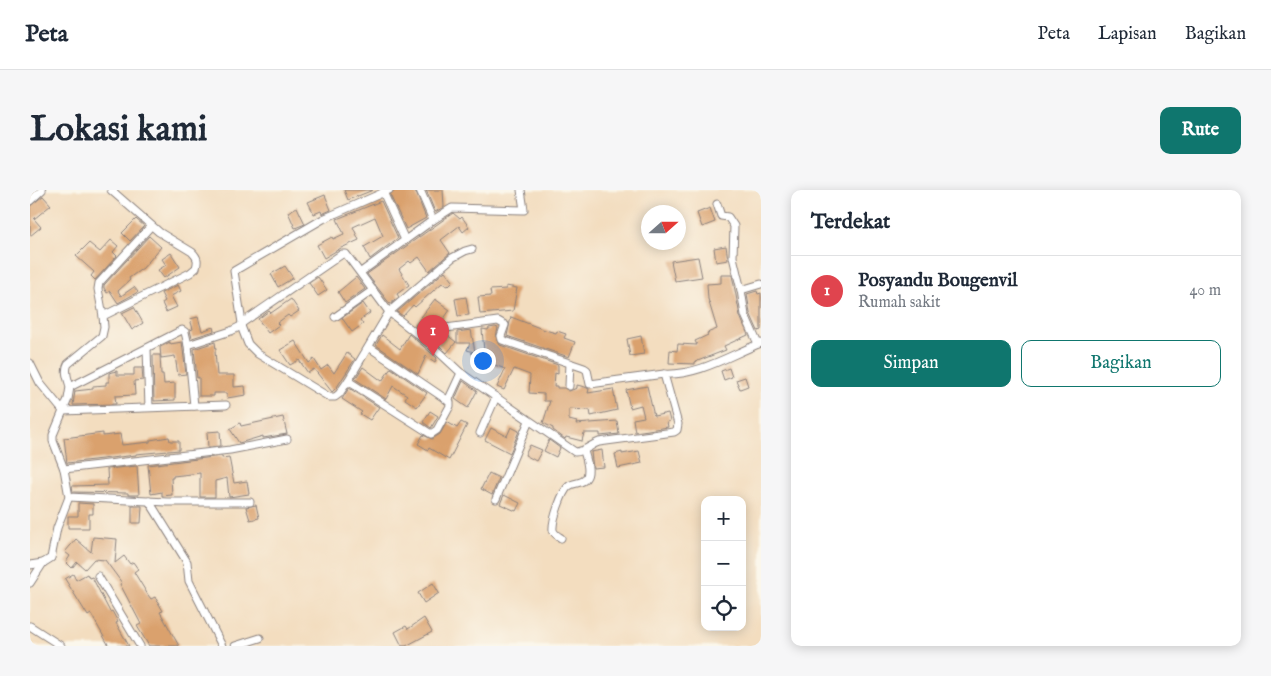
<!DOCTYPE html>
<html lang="id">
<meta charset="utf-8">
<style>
:root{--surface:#fff;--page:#f6f6f7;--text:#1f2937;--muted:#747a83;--line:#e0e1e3;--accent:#0f766e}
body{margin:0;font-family:"IM FELL English",serif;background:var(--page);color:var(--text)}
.controls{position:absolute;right:15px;bottom:15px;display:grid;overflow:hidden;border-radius:10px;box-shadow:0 2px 12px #0003}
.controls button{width:45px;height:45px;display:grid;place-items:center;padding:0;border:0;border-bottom:1px solid var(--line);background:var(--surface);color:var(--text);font:25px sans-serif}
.compass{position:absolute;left:611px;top:15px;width:45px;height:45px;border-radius:50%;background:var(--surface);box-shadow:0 2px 12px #0003;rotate:69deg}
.you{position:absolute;left:452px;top:170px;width:18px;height:18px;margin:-12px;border:4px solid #fff;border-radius:50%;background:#1a73e8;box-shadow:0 0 0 8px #1a73e833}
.badge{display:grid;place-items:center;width:32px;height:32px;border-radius:50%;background:var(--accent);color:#fff;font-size:16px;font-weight:700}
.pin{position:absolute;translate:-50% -41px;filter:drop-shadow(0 1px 2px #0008)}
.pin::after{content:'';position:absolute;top:26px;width:18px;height:15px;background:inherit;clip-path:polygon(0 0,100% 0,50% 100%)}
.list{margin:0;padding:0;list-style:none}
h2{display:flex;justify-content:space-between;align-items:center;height:65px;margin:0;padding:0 20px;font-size:21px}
h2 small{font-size:16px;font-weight:400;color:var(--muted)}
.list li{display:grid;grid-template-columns:32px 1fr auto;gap:15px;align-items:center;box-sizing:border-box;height:70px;padding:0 20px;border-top:1px solid var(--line)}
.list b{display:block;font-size:19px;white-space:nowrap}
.list p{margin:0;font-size:16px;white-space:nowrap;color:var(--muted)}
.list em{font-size:16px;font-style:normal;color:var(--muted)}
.actions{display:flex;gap:10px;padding:15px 20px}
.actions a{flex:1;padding:11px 0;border:1px solid var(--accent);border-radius:10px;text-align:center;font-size:18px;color:var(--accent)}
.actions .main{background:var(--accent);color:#fff}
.icon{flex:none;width:28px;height:28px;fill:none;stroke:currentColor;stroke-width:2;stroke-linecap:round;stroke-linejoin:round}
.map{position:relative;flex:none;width:731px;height:456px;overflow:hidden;border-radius:10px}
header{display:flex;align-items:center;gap:30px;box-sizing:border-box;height:70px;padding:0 25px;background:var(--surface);border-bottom:1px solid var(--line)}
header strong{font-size:24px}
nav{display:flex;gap:28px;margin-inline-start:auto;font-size:18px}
.intro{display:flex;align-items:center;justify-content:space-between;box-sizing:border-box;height:120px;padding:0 30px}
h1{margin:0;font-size:35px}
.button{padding:12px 22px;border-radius:10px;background:var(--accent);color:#fff;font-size:18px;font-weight:700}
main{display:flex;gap:30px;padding:0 30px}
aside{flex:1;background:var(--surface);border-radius:10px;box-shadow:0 2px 12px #0003}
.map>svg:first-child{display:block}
.building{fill:#daa16d}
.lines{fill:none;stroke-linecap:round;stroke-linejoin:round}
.minor-casing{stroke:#8a807d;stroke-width:9}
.minor{stroke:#fff;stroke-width:7}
</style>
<header>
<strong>Peta</strong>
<nav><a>Peta</a><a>Lapisan</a><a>Bagikan</a></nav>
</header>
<div class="intro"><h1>Lokasi kami</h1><a class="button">Rute</a></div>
<main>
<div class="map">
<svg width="731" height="456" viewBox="0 0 731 456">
<rect width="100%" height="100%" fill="#fbf7ec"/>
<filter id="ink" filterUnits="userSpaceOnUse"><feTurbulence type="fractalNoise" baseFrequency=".02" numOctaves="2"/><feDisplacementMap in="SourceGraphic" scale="10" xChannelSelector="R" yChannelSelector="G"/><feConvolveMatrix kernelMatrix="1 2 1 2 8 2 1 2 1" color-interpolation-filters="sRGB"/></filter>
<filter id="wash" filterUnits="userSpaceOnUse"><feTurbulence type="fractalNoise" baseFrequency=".0096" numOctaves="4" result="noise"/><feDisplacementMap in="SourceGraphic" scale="20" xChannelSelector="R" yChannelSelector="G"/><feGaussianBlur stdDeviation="1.12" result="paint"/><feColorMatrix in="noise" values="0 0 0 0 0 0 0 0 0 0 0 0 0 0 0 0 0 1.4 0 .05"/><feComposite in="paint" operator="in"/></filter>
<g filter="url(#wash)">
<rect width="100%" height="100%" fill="#f3ddbf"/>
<g id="blocks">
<g class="building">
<polygon points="314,0 343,0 318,10"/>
<polygon points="364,0 385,0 396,28 376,39 360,5"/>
<polygon points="396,0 413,0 414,17 405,22"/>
<polygon points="295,5 301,20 292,24 291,21 284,24 278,12"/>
<polygon points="13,6 21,15 4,29 11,37 0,46 0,16"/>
<polygon points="351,11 368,48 340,69 334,57 353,46 345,27 323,37 329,50 311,58 294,68 287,55 302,47 303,49 314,44 307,29"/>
<polygon points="267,17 275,34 265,38 258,22"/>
<polygon points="680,18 685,32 672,37 667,23"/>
<polygon points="423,23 430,29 432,27 439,37 433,42 429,36 411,50 420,63 399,81 389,67 381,73 379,71 369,79 379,95 367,104 369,107 360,114 337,84"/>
<polygon points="106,29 114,36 100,51 92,43"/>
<polygon points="119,46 131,57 113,78 99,88 100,90 88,101 91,106 104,97 108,102 88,113 80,101 77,103 74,98 74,95"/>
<polygon points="81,50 88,56 83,62 87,66 65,90 61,86 64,82 46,66 59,53 70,62"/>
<polygon points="696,56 698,70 686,72 684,58"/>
<polygon points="141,63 150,77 134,88 128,80 136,75 132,69"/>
<polygon points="668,67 672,87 645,91 641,71"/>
<polygon points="255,76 263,88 248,97 241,84"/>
<polygon points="415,81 423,91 418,96 412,93 385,117 383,115 373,126 367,122"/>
<polygon points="691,85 702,85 710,126 718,145 694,156 696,160 665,172 665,174 639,173 640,160 647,161 648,154 667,155 665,151 678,145 677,143 687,139 678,109 677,94 691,93"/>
<polygon points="288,87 297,100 288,106 279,93"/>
<polygon points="326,87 335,99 315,113 308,102"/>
<polygon points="148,95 151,101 141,106 147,117 136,122 132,113 135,111 131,103"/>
<polygon points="476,96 487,98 483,121 450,124 448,107 461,106 460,100 476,99"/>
<polygon points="727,101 728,104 731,103 731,140 728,141 720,123 717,104"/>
<polygon points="436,107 439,125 428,126 425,109"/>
<polygon points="261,109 269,121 260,127 258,125 247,133 249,135 238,143 228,129 239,121 241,123"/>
<polygon points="405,109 420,120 410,134 401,127 391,141 385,135"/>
<polygon points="333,113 340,123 330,130 333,134 322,142 312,128"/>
<polygon points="104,117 113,133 102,140 92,123"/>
<polygon points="168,127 172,141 183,137 184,141 162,148 160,140 163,139 160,129"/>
<polygon points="481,127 515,140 526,143 527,141 536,144 534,148 545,152 539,167 477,146"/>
<polygon points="465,137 468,138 466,147 470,155 528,175 528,184 525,183 524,196 527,196 527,198 534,198 539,201 547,198 547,195 555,197 559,199 558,203 583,199 587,220 561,226 560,220 539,219 539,230 547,232 546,234 587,231 589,244 570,246 570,243 554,243 552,251 536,247 535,249 523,240 523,238 513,233 520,211 514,211 514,204 499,203 500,185 484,179 474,200 467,197 475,179 460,173 461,170 441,163 444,162 437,160 440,153 427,153 427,142 441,140 445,162 454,161 452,139 458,140 459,138"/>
<polygon points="379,144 407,168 405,172 396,166 388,184 346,155 352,145 370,159"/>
<polygon points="416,144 426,152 417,163 408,154"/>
<polygon points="611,146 614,164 600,166 597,149"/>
<polygon points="265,151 279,173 284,169 291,180 298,175 304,183 317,163 325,169 307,197 302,202 284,179 278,183 269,170 260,175 250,160"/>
<polygon points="140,152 140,154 152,152 156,184 148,185 145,166 131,168 130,157"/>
<polygon points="185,152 186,160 185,161 187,185 204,185 204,197 215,196 216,205 197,208 197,203 184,203 184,206 169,206 169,187 167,188 164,159"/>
<polygon points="123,165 130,165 131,184 133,184 134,194 145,193 145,210 124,211"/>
<polygon points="333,177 352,191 361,178 397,203 387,217 375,209 377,205 363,196 356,209 325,189"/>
<polygon points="104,178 112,178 113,190 104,191 105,205 85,206 86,214 43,215 45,201 63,199 63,196 76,195 76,192 79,192 79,183 82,182 87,181 87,185 104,185"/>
<polygon points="699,178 702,187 694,190 691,181"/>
<polygon points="715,187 718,196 710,199 706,190"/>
<polygon points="433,191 447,201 438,218 425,209"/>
<polygon points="617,196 624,226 638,223 640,231 637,232 638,237 605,242 603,229 614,227 611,215 600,218 596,200"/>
<polygon points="319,198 349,217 340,230 330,224 332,222 312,209"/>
<polygon points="400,221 408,226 401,238 393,232"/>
<polygon points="253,227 257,244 233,248 233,246 209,253 200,239 210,233 211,236"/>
<polygon points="417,232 427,238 431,232 437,235 419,270 399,258 398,260 388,254 393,245 402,249 410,244"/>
<polygon points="481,237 489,241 480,263 455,250 461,238 477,246"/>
<polygon points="190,241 191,256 178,257 177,242"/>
<polygon points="73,243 73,246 90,244 92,255 120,252 120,250 139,247 140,251 149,251 149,260 106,264 106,265 37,273 34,248"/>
<polygon points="519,250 530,258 526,267 514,261"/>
<polygon points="500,255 512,260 506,271 495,265"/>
<polygon points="572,260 574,277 563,278 561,262"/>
<polygon points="609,261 612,273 588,278 585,264 592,262 592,264"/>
<polygon points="192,266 192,268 199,267 204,293 217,291 219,304 199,307 197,288 185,291 185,307 170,307 170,283 143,286 143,288 141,288 142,305 132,306 132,302 121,304 118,275"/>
<polygon points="107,276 109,305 98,305 98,303 43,302 42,296 78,295 77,279"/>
<polygon points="459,283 469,288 462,305 451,299"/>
<polygon points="474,305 490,313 486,321 470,314"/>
<polygon points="48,313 63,314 63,324 59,324 59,338 38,338 38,326 48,326"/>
<polygon points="226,315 229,328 220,330 216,317"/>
<polygon points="102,316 112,316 111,333 102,333"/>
<polygon points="63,347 87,349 85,373 94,366 100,374 103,372 108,379 104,382 118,405 121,409 125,407 133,421 130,422 149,456 119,456 107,436 111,434 90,394 92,393 75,370 64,369 55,379 47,372 42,378 36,372 40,366 35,362 46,349 61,362"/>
<polygon points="43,384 46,390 57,384 59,388 62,387 80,422 82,421 88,432 86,433 99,456 79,456 61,424 58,426 35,389"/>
<polygon points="403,393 409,403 394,413 388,403"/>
<polygon points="394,428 402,442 376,456 372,456 365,442 376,436 378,439"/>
</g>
</g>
</g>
<g filter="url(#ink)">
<use href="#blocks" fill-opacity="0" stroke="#8a807d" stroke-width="1"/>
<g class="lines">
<g class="minor-casing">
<g id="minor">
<path d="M81,0L129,42L162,62C168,68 168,71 166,78L160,83L73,126L74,137L72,146L38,174C34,181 38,189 40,197L152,140L155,142L158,155L164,216"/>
<path d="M359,0L293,29L204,81L212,133L312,64H316L359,122L401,155L431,183L545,262C555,262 560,255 569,252L644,242L647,240L648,234L634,184C668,186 700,165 731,153"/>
<polyline points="353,2 375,50"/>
<polyline points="0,11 12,0"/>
<polyline points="687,14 691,26 698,27 704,36 703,67 711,100 715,125 728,154"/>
<polyline points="403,30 422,18 494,20 491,0"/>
<polyline points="331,82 403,30 390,0"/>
<polyline points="711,100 731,94"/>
<polyline points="73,126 68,99 69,93 121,36"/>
<polyline points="305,127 343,100"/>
<polyline points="212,133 211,136 218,154 228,164 299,207 305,207 309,204 318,191 359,122 422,68 435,61 442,59"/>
<polyline points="158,155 201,141 211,136"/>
<polyline points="401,155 411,141 416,138 468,131 475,135 471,146 472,150 554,178 557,180 560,194 634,184"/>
<polyline points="117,159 119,217"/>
<polyline points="0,173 10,193 33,221 23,245 23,251 34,279 39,307 27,338 21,368 13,373 0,375"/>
<polyline points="318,191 401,244 407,240 420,216 420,212 339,157"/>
<polyline points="539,196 540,173"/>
<polyline points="40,197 38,209 33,221 196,215"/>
<polyline points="418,211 431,183"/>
<polyline points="450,243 466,207"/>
<polyline points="34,279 200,260 257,249"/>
<polyline points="39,307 137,312 220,312"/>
<polyline points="466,309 499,231"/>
<polyline points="119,311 157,372 159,391 192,456"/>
<path d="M531,348C528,346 524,344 523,340C522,331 532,301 539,296C544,292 553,294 556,288C561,281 556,269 554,261"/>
<polyline points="68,386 110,456"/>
<polyline points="0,393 13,373"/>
<polyline points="0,436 31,456"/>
<polyline points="205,456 230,448"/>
</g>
</g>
<use href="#minor" class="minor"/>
</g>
</g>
</svg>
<div class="controls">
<button>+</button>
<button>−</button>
<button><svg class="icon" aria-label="locate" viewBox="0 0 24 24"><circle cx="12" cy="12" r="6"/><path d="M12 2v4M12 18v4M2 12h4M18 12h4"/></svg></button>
</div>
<svg class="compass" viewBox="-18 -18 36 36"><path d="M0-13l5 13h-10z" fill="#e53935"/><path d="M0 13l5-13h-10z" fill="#747a83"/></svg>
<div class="you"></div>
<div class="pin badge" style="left:403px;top:166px;background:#e0444e">1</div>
</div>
<aside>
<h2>Terdekat<small></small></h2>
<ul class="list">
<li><span class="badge" style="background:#e0444e">1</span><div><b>Posyandu Bougenvil</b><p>Rumah sakit</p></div><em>40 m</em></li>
</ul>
<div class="actions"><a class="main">Simpan</a><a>Bagikan</a></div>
</aside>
</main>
